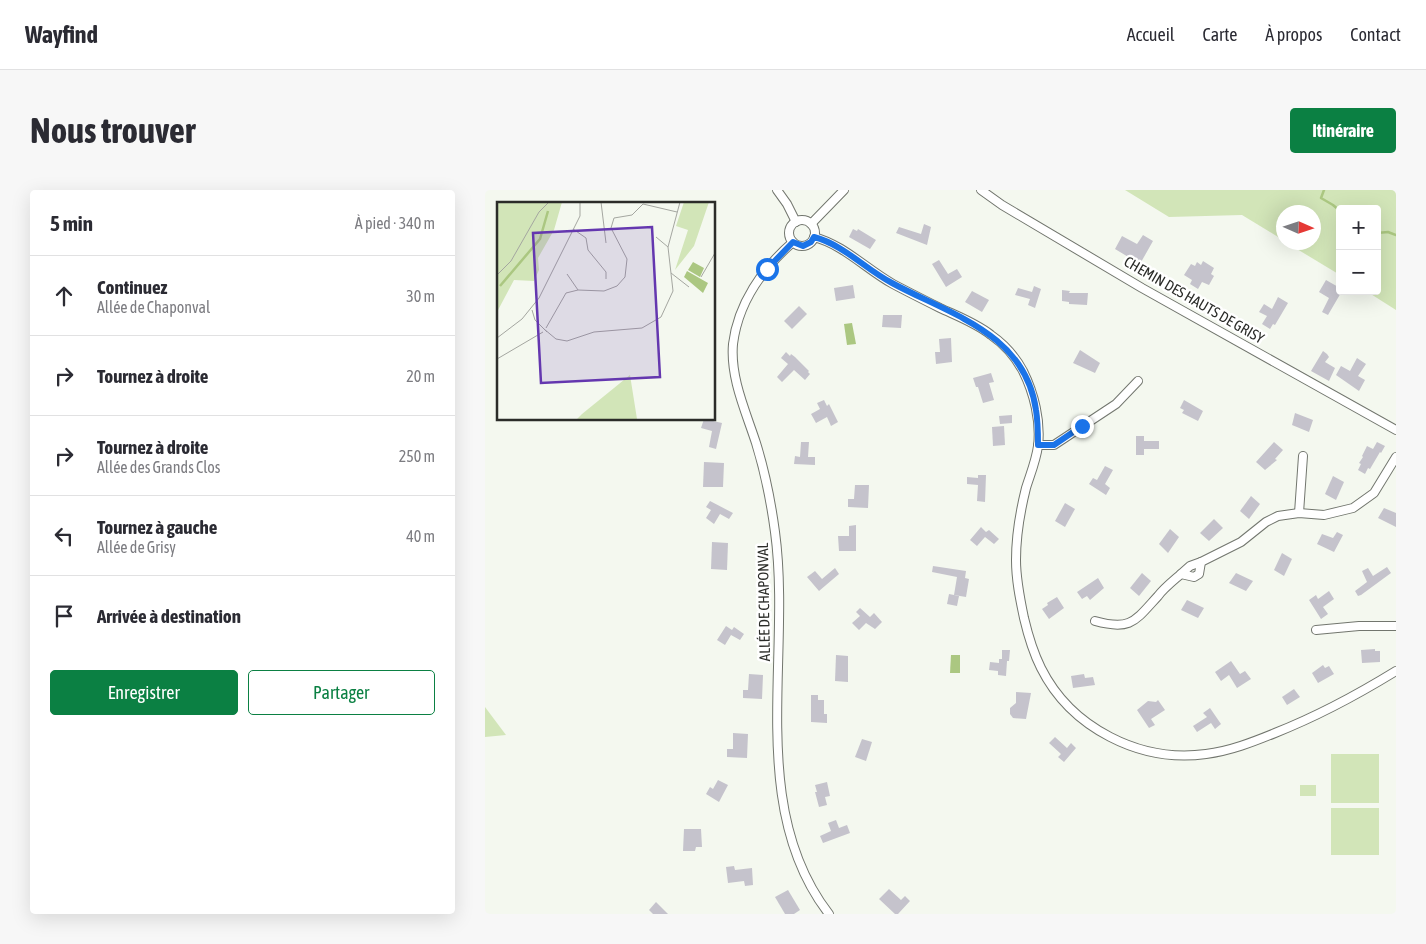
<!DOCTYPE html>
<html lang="fr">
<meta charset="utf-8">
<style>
:root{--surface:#fff;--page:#f7f7f7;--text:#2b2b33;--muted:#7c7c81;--line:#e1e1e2;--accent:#0b8043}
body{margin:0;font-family:"Asap Condensed",sans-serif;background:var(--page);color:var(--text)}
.controls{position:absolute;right:15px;top:15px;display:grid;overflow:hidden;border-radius:5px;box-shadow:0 5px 20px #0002}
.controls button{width:45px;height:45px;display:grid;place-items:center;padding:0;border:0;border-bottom:1px solid var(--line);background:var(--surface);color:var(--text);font:25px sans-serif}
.compass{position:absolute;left:791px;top:15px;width:45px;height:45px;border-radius:50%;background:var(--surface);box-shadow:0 5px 20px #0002;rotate:93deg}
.stop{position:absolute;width:15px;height:15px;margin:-11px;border:4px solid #1a73e8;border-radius:50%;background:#fff}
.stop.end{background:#1a73e8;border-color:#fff;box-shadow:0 1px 5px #0008}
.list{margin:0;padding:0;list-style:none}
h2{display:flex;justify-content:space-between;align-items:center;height:65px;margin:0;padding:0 20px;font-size:21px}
h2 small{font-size:16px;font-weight:400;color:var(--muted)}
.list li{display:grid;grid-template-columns:32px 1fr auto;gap:15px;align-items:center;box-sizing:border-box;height:80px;padding:0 20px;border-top:1px solid var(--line)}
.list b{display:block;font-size:19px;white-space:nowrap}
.list p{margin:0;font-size:16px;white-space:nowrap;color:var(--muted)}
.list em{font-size:16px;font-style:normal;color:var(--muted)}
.actions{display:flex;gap:10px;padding:15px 20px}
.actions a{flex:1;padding:11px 0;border:1px solid var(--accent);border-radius:5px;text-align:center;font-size:18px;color:var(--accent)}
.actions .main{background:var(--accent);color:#fff}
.icon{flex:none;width:28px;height:28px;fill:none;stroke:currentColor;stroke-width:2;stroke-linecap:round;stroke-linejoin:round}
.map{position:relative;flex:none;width:911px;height:724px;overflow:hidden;border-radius:5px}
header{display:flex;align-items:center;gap:30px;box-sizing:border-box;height:70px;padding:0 25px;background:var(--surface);border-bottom:1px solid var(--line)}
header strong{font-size:24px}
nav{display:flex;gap:28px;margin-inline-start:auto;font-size:18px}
.intro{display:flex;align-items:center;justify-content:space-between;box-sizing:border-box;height:120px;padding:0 30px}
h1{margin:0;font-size:35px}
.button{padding:12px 22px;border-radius:5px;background:var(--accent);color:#fff;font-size:18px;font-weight:700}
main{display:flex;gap:30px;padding:0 30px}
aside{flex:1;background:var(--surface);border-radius:5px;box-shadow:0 5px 20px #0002}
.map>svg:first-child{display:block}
.green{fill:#d2e5b8}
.water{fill:#abc781}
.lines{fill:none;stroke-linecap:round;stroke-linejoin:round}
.stream{stroke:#abc781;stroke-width:2.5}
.building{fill:#c5c3cc}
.street-casing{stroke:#72766e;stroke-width:10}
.street{stroke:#fff;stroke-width:8}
.route{stroke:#1a73e8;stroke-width:6}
.labels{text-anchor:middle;stroke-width:5;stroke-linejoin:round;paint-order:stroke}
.street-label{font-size:15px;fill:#2b2c29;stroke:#fff}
.inset-river{fill:none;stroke:#abc781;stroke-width:2.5}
.inset-road{fill:none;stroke:#a4a6a0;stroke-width:1}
.view{fill:#6437af;fill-opacity:0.15;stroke:#6437af;stroke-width:2.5}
.inset-edge{fill:none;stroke:#2b2c29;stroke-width:2.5}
</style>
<header>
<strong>Wayfind</strong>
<nav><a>Accueil</a><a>Carte</a><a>À propos</a><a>Contact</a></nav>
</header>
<div class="intro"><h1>Nous trouver</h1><a class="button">Itinéraire</a></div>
<main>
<aside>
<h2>5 min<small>À pied · 340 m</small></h2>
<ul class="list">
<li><svg class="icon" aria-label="ahead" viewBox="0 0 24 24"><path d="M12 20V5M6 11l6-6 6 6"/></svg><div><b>Continuez</b><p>Allée de Chaponval</p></div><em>30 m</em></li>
<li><svg class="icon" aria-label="right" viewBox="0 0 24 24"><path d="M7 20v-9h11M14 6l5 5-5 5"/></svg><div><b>Tournez à droite</b></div><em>20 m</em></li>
<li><svg class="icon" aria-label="right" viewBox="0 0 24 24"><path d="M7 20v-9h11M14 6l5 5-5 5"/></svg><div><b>Tournez à droite</b><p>Allée des Grands Clos</p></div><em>250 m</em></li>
<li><svg class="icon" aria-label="left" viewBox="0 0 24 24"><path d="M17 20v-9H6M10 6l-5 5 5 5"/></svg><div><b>Tournez à gauche</b><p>Allée de Grisy</p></div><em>40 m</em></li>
<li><svg class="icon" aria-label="arrive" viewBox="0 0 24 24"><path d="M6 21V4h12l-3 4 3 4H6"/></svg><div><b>Arrivée à destination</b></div></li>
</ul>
<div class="actions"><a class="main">Enregistrer</a><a>Partager</a></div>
</aside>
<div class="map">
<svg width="911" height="724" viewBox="0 0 911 724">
<rect width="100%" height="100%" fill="#f4f8ef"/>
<g class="green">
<polygon points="640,0 911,0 911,120 881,101 892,101 892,19 855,19 855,85 802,53 828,52 828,22 798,22 798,50 757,25 684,27"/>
<polygon points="0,517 21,545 0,547"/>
<rect x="846" y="564" width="48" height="49"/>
<rect x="815" y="595" width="16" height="11"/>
<rect x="846" y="618" width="48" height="47"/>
</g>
<g class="water">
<polygon points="367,133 371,154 362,155 359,134"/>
<polygon points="466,465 475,465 475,483 465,483"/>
</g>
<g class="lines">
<g class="stream">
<polyline points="839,0 836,8 848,15 855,21"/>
<polyline points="892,43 903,42 911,45"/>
</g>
</g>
<g class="building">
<polygon points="439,34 446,37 442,55 411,43 414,37 436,44"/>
<polygon points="368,39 372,41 373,39 391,50 385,59 364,47"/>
<polygon points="658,45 668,51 655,74 630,59 637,46 652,54"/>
<polygon points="454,70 463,84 472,79 477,87 461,97 447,74"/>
<polygon points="718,71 729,78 726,84 729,86 724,95 717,92 713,99 705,94 707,90 699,85 706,74 710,76 712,72 716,75"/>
<polygon points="841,90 855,98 855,101 857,101 843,125 837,122 844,108 834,102"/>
<polygon points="368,95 370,108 351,111 349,98"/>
<polygon points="549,96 556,99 550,118 543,115 545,109 530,105 533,98 547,102"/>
<polygon points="577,100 585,101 584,103 603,103 602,115 584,114 584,112 577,111"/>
<polygon points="487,101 504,110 497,122 480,112"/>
<polygon points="793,107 803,113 790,135 788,134 785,139 777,134 782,126 774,122 779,114 787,119"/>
<polygon points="314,116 322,124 307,139 299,131"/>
<polygon points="398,125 417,125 416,138 397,137"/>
<polygon points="466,148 467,172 451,174 450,162 455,162 454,149"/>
<polygon points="595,160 615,173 610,183 588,173"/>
<polygon points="838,161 842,164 844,167 840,172 850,178 844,191 826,181"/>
<polygon points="301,162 305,166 306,164 310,167 324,181 323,182 325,184 320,190 309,180 297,192 292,187 303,174 296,168"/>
<polygon points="872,168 881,174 873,186 880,190 874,201 851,185 856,176 865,181"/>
<polygon points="506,183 509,192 504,193 509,210 498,213 493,197 491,197 488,188"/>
<polygon points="339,210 342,216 344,214 353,232 346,236 342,227 331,233 326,224 335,219 332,213"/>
<polygon points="699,210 718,221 713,231 697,223 699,220 695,218"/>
<polygon points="810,223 828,230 824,242 807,235"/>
<polygon points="527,225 527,233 515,234 514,226"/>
<polygon points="219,229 237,233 231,259 224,257 227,241 216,238"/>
<polygon points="519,236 520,255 508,256 507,237"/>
<polygon points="651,246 659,246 659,251 674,251 674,259 659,259 659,265 651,265"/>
<polygon points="316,252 324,252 323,267 330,267 330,275 309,274 310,266 315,267"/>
<polygon points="789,252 798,260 790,269 792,270 780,280 771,272"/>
<polygon points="892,252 900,256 896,263 895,262 885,279 883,278 880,284 873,280 876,274 874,273 878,267 877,266 882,256 888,259"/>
<polygon points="219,272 239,273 238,297 218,297"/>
<polygon points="620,276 628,280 620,294 625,298 621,305 604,294 608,288 612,290"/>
<polygon points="493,285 501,285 500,312 492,311 493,295 482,294 482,287 493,288"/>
<polygon points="848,286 859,292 851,310 840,304"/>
<polygon points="370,295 384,295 383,318 363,317 363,309 369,309"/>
<polygon points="766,306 775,314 764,329 755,321"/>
<polygon points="225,311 248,323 244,329 235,324 229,334 221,328 226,320 221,317"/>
<polygon points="580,313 590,319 580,337 570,331"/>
<polygon points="899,318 911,323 911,337 893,328"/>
<polygon points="729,329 738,338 724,351 715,343"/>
<polygon points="371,335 371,361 354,361 353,346 364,346 364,336"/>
<polygon points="496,337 501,342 504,340 514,349 509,354 500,347 492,356 485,350"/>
<polygon points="685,339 694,347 683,363 674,354"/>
<polygon points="852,342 858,345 849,362 832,354 837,344 848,348"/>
<polygon points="227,352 243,353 242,380 226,379"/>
<polygon points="797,363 807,369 799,386 789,380"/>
<polygon points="448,376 481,381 480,388 484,389 481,407 469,405 472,387 447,382"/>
<polygon points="902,377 906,383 876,405 873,406 870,401 882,392 877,381 883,378 888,386"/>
<polygon points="350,378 354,384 334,401 322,387 330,381 337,389"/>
<polygon points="657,383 666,391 654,406 645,398"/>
<polygon points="751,383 768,391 761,401 744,393"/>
<polygon points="613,388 619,398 605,410 602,406 597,409 592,402"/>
<polygon points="844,401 849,409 838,417 843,424 836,429 824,410 831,405 833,409"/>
<polygon points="464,404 474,406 472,416 462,414"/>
<polygon points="572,407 579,418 564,429 557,419 563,415 562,413"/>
<polygon points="702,410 719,418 713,428 696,420"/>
<polygon points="375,418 385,427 389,423 397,432 390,439 381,433 374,440 367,433 375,426 371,422"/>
<polygon points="241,436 247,440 249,437 259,444 255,450 246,445 240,455 232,450"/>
<polygon points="890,459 890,461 895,461 895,472 877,473 876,460"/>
<polygon points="517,460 525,460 524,471 522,471 521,486 513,485 513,481 504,480 505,472 514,473 514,469 517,469"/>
<polygon points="351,465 363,466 363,492 350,491"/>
<polygon points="746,471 755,484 760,481 766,489 752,498 744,485 736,491 730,482"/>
<polygon points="838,475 840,478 844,476 849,484 833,493 827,483"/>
<polygon points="264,484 278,485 277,509 258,508 258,500 263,500"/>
<polygon points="599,484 600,488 608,487 610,495 588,498 586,486"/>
<polygon points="809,499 815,507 802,515 797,507"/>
<polygon points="531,502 546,503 541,529 528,528 525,524 525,518 531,513"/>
<polygon points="326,505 333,505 333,510 339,510 339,524 342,524 342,533 326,532"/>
<polygon points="673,510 680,520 666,529 670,535 664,538 652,520 663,511 671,512"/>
<polygon points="725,518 736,534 730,539 726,533 712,542 708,536 722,527 718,523"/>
<polygon points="248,543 263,544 262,568 242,567 242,559 248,559"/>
<polygon points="570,547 582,558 586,553 591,558 579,572 573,567 576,564 564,553"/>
<polygon points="377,549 387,552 381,571 370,567"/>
<polygon points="233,590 243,595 234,612 221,604 225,597 228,599"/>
<polygon points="342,592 345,606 340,607 342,615 334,617 330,602 332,602 330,595"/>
<polygon points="351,630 354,638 362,635 365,643 338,653 335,646 346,641 343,633"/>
<polygon points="199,639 216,639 217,657 211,657 210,661 198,661"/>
<polygon points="249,676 250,680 267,678 268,695 260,696 259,691 243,693 241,677"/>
<polygon points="404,699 416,710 420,706 425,711 413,724 410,724 394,709"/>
<polygon points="303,700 315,720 309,724 300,724 290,707"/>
<polygon points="171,712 183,724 168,724 164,720"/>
</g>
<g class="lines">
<g class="street-casing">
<g id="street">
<polyline points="292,0 302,14 311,32"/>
<polyline points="496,0 517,15 657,98 911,240"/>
<circle cx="317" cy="43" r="13"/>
<polyline points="326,34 359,0"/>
<path d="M329,47C359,55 381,79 408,94C423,102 439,110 455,118C472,126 491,133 506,145C519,154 531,168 538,181C549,203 556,231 553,256C551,271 545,285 541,298C535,322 531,346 531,370C531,390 535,409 539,428C543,445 548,462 556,478C586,538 655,573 721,564C745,561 768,552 790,543C833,526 872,505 911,481"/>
<path d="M308,52C277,79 253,114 248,154C245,188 261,222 271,253C280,282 286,312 290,342C307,466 261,617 344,724"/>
<polyline points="553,255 569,255 631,214 653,191"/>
<polyline points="814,323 818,266"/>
<polyline points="696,384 705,376 716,372"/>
<path d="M610,431C646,441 650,431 673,406C679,398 688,391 696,384L709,387L714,384L716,372L756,352L781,332L793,326L814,323L839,325L868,318L889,303L911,267"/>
<polyline points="831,440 874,436 911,436"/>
</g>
</g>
<use href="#street" class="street"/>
</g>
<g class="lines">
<path class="route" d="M282,79L308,52L318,56L326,52L329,47C359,55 380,79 407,93C466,125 540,143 551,220C553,232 553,243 553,255H569L597,236"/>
</g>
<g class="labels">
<g class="street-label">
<text transform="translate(709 110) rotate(30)" y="5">CHEMIN DES HAUTS DE GRISY</text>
<text transform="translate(279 412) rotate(-91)" y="5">ALLÉE DE CHAPONVAL</text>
</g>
</g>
<g transform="translate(12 12)">
<rect width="218" height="218" fill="#f4f8ef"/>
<path d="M0,0H65L57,28L41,56L42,68L37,79L17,78L0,110ZM187,0H212L197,44L178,68L191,28L179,24ZM133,173L140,217H80L85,212Z" fill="#d2e5b8"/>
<path d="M196,60L207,66L203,75L191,68ZM190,69L211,81L206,91L187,75Z" fill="#abc781"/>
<path class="inset-river" d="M3,84L43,37L51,9"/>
<path class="inset-road" d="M104,0L109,41M76,27L89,36L91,48L109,70V77M159,35L171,45M174,71L192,85M70,72L81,88M0,73L14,59L42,10L52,0M204,75L218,51M35,108L38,118L47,127M49,126L69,91L81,88L107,89L120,84L128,75L130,57L114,26L117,16L135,13L146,2L180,10M50,130L47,127L59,137L70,139L97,130L145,126L164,115L176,89L171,45L183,0M0,136L25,117L42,96L83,14V0M0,157L46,130"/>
<path class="view" d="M155,25L163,175L44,181L36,31Z"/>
<rect width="218" height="218" class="inset-edge"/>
</g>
</svg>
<div class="controls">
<button>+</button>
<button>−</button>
</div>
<svg class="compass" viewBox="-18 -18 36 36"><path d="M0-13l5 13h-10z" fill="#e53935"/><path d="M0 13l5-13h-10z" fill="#7c7c81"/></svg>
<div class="stop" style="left:282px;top:79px"></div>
<div class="stop end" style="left:597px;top:236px"></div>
</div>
</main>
